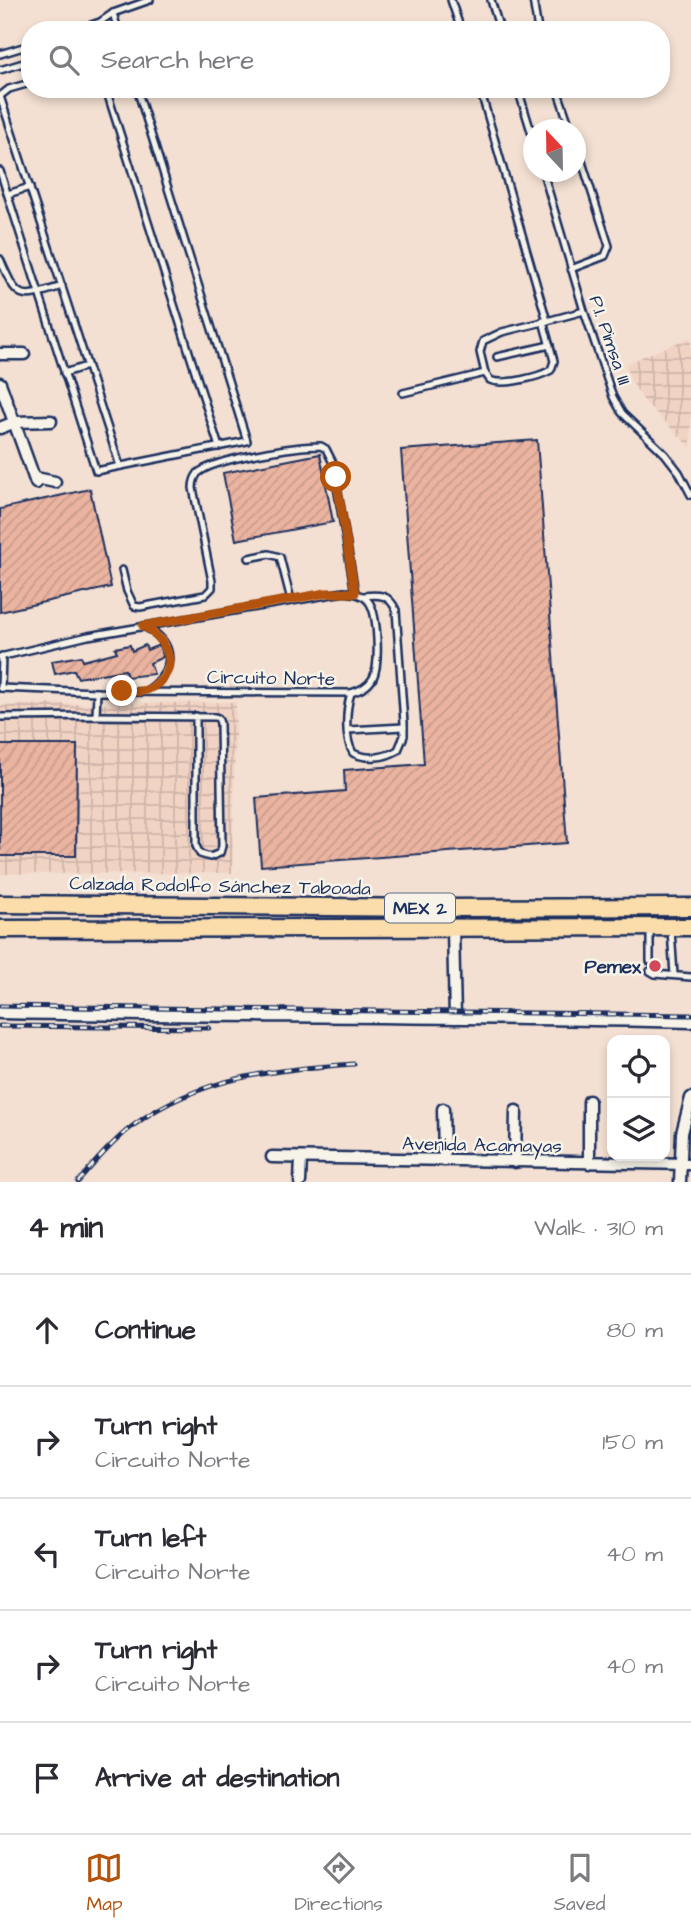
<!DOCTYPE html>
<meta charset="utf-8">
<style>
:root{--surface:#fff;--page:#f7f7f7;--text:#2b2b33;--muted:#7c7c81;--line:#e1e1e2;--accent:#b45309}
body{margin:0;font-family:"Architects Daughter",sans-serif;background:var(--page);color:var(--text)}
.controls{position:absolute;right:21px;bottom:21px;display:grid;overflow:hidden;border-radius:14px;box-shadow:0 4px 10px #0003}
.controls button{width:63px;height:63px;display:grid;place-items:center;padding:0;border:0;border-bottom:2px solid var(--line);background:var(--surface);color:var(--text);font:35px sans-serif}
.compass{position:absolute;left:523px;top:119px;width:63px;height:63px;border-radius:50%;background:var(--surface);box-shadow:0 4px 10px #0003;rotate:338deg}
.stop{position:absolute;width:21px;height:21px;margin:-16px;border:5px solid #b45309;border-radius:50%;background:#fff}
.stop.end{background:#b45309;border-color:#fff;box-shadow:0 2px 7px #0008}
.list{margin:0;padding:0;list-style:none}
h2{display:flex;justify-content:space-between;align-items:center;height:91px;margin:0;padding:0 28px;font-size:30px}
h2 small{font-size:23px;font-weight:400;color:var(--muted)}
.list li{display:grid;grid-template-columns:46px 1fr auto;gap:21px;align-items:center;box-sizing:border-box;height:112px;padding:0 28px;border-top:2px solid var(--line)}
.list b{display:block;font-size:26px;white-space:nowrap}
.list p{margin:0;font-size:23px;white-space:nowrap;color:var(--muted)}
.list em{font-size:23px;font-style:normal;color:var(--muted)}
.icon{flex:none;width:38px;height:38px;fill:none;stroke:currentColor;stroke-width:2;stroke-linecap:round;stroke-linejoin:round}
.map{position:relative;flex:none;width:691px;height:1182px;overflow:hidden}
.search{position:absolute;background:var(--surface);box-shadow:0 4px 10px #0003;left:21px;right:21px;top:21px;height:77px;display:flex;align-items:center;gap:18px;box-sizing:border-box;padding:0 24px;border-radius:28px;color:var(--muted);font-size:26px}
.sheet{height:651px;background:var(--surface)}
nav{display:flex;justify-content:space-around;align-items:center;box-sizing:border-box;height:98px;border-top:2px solid var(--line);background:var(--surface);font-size:19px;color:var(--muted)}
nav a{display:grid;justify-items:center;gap:4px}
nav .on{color:var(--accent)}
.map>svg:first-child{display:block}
.industrial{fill:url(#industrial-grid)}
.building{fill:url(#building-hatch);stroke:#1b2f5e;stroke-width:2}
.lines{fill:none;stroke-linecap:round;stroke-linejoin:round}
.service-casing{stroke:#1b2f5e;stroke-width:10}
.minor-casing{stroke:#1b2f5e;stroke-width:15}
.primary-casing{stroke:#1b2f5e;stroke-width:21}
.service{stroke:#f7f3e8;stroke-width:5}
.minor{stroke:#f7f3e8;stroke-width:10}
.primary{stroke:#fbddab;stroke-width:16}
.rail-casing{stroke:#1b2f5e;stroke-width:5}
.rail{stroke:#f7f3e8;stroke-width:2.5;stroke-dasharray:8;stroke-linecap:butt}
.route{stroke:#b45309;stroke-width:9}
.poi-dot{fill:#d1495b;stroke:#f7f3e8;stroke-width:2.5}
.labels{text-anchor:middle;stroke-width:5;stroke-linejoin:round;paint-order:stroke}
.shield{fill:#f7f3e8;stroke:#5d6a87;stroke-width:2}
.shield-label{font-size:18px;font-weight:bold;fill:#1b2f5e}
.street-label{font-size:19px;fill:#1b2f5e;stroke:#f7f3e8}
.poi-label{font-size:19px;font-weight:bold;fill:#1b2f5e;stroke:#f7f3e8;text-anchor:end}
</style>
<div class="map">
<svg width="691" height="1182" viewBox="0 0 691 1182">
<defs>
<pattern id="industrial-grid" width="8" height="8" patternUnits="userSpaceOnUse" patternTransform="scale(1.75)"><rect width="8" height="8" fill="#f1d3c3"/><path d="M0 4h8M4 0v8" fill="none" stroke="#ceb5aa"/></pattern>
<pattern id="building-hatch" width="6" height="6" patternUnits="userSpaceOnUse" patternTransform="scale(1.75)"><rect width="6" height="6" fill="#ebb4a0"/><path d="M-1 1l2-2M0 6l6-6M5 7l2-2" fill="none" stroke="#c99b8c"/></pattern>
</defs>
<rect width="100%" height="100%" fill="#f3e0d2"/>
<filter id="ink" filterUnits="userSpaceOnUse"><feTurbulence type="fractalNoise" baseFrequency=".0143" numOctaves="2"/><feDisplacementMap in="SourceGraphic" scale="14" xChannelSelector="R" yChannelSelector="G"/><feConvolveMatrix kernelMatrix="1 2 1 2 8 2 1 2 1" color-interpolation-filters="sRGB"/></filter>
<g filter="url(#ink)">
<g class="industrial">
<polygon points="691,337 691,448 644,401 630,379 625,364"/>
<polygon points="236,702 232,873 0,874 0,705"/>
</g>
<g class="building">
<polygon points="537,440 567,843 261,866 256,798 345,791 344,770 424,764 401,450"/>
<polygon points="320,454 333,522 236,540 223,473"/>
<polygon points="90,489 111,587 0,612 0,509"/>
<polygon points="130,645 132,651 145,645 147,650 159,645 163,657 150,663 154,674 127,677 125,670 78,678 74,670 55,674 52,661 81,656 83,661 117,652 115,648"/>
<polygon points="0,745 77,745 76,856 0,856"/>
</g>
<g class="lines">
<g class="service-casing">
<g id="service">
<polyline points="451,0 461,30"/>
<polyline points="491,0 500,30"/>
<polyline points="533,0 538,30"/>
<polyline points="113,13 118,30"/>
<polyline points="77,30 100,22 113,13 150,0"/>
<polyline points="0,54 30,45"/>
<polyline points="0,70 30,61"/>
<polyline points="106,89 219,447"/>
<polyline points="480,89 547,321 584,311"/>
<polyline points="518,89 534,141"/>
<polyline points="557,89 571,130"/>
<polyline points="0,96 120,466"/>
<polyline points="0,96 9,89 30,83"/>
<polyline points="0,171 96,471 247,441 137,89"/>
<polyline points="543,172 584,311 613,397 622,413 665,454 679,472 691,495"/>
<polyline points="8,194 30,187"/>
<path d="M0,259C18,301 19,300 62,286"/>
<polyline points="571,269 605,256 609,246 576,143"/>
<polyline points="497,357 550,345"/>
<polyline points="64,373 87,366"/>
<path d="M485,373L490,380C503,386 539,377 551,370L554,361L543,321"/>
<polyline points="403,393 485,373 480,352 483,341 502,332 547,321"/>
<polyline points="249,558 269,554 280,557 291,600"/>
<path d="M122,570L127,591L134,606L140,607L205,595L212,588V581L193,488C193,482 194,478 198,473C216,458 297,446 321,446L326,449L333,463L355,593"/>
<path d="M144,626C178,644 175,670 147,691"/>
<path d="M0,657L88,636L344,592C353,593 363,594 369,602C378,615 380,664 373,678C368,687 360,690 351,693L97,692L0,688"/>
<polyline points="1,688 2,656"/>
<path d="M351,693C346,709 344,738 353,753C367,760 385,758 398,750L404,736V723L396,610C389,594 379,594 363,596"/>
<polyline points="96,716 215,717 218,718 220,723 222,846 220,853 210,857 200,854 196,846 196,716"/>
<polyline points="0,717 96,716 97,692"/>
<polyline points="348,730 404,727"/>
<polyline points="671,930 674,975"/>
<polyline points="650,961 650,931"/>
<polyline points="650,971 655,974 691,977"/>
</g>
</g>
<g class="minor-casing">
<g id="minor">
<polyline points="0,354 24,354"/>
<polyline points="0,383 36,483"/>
<polyline points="0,428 15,422 51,421"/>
<polyline points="36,478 55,482"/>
<polyline points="453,929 455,1018"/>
<path d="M0,1013C230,1017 461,1016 691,1022"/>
<polyline points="443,1109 444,1160"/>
<polyline points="272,1157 691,1164"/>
<polyline points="515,1162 516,1111"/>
<polyline points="589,1163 589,1101"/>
<polyline points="300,1182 301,1158"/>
<polyline points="680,1182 682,1133 691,1098"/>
</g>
</g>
<g class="primary-casing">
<g id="primary">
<polyline points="0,904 439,908 691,907"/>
<polyline points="0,929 691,927"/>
</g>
</g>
<use href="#service" class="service"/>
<use href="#minor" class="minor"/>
<use href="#primary" class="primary"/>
<g class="rail-casing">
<g id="rail">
<polyline points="0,1006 691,1015"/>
<polyline points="0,1026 209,1028"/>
<path d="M78,1182C95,1162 113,1141 134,1125C198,1077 277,1069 354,1064"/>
</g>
</g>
<use href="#rail" class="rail"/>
</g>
</g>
<g class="lines" filter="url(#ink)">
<path class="route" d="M122,691C130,691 142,693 149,689C182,672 170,640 143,626L326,593H355L336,477"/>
</g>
<circle class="poi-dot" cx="655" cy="966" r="7"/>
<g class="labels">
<rect class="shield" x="385" y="893.5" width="70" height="29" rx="5"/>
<g class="shield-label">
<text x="420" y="914">MEX 2</text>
</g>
<g class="street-label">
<text transform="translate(611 340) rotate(71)" y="7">P.I. Pimsa III</text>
<text transform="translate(271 677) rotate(1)" y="7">Circuito Norte</text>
<text transform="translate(220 885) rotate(1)" y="7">Calzada Rodolfo Sánchez Taboada</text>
<text transform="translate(482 1144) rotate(1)" y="7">Avenida Acamayas</text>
</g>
<g class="poi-label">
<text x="641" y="973">Pemex</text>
</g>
</g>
</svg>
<div class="controls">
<button><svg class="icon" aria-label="locate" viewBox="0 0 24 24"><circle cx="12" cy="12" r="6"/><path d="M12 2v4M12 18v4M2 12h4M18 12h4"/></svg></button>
<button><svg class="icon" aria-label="layers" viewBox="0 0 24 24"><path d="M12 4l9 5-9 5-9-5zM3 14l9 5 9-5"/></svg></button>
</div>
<svg class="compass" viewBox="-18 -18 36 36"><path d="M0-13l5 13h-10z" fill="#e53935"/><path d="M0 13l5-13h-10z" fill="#7c7c81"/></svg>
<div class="stop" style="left:336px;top:477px"></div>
<div class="stop end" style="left:122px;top:691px"></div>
<div class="search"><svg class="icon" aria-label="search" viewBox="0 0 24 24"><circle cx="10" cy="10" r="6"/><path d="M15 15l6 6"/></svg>Search here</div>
</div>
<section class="sheet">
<h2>4 min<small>Walk · 310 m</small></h2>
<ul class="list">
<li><svg class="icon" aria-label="ahead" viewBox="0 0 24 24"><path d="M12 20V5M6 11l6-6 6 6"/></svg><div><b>Continue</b></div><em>80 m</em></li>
<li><svg class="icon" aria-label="right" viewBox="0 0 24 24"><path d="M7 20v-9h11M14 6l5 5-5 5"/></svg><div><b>Turn right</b><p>Circuito Norte</p></div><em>150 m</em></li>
<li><svg class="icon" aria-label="left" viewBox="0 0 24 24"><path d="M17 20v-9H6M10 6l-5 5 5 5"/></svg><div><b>Turn left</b><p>Circuito Norte</p></div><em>40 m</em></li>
<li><svg class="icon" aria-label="right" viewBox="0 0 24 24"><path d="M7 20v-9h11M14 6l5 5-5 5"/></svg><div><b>Turn right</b><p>Circuito Norte</p></div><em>40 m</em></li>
<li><svg class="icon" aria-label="arrive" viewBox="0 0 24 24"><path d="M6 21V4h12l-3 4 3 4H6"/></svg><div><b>Arrive at destination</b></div></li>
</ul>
</section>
<nav>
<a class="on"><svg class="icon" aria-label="map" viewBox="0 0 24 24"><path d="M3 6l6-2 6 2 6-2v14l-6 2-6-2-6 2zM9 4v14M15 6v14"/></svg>Map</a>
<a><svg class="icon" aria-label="directions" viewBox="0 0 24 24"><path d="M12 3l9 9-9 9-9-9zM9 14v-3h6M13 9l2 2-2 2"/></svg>Directions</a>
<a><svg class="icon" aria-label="saved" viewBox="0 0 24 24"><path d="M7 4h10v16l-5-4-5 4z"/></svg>Saved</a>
</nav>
